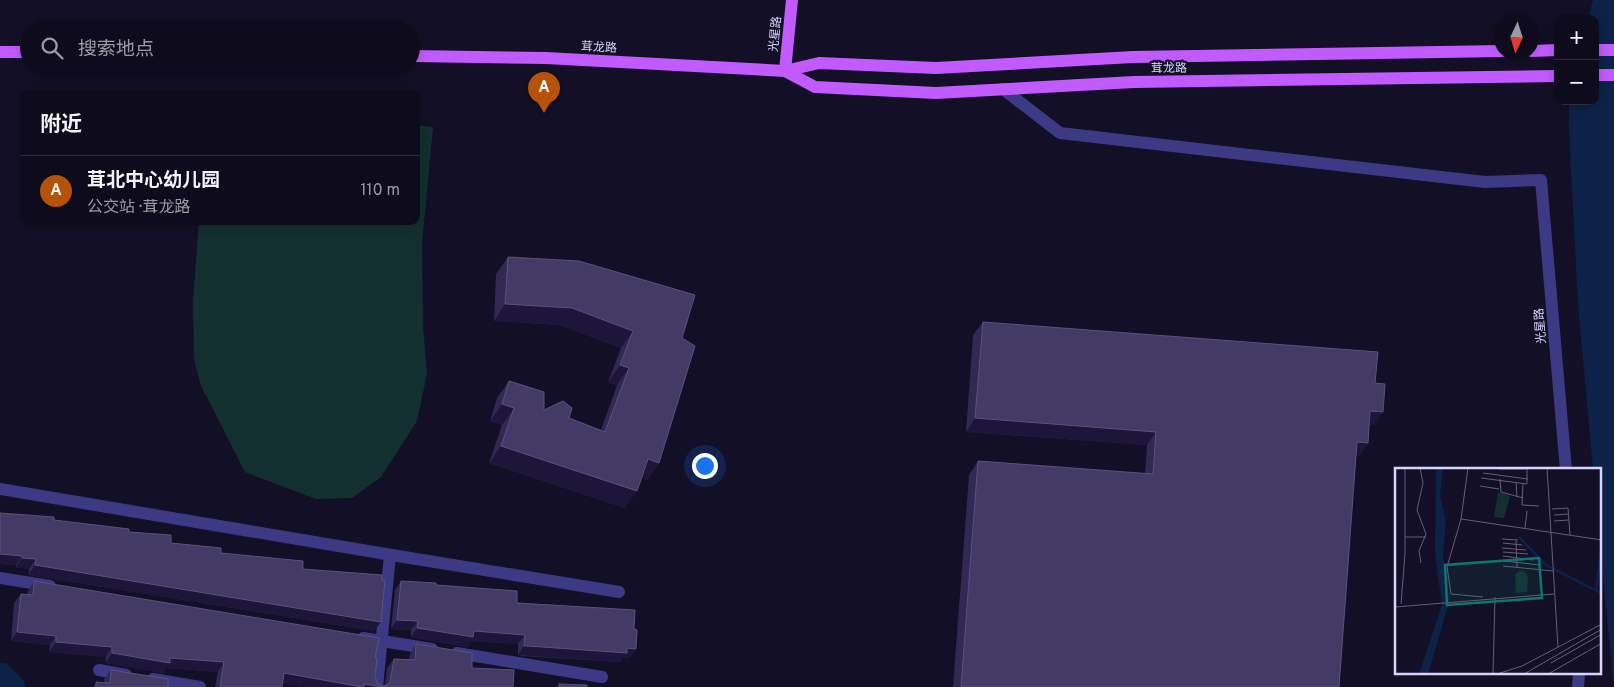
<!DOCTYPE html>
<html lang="zh">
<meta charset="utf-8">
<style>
:root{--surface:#0e0b1c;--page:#171425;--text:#f1f3f6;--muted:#9b9ba3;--line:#2e2b3b;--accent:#b45309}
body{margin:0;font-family:Overpass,"Noto Sans SC",sans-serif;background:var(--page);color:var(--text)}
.controls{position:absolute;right:15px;top:15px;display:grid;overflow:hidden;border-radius:10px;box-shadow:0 2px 12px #0003}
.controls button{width:45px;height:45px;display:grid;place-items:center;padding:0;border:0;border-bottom:1px solid var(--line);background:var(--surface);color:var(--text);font:25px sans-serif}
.compass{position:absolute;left:1494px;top:15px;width:45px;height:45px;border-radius:50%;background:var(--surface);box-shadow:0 2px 12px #0003;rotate:184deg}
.you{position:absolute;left:704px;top:465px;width:18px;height:18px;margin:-12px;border:4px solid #fff;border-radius:50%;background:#1a73e8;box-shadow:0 0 0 8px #1a73e833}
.badge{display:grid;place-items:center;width:32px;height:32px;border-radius:50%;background:var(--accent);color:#fff;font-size:16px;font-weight:700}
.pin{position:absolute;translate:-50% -41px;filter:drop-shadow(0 1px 2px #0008)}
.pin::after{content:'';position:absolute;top:26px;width:18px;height:15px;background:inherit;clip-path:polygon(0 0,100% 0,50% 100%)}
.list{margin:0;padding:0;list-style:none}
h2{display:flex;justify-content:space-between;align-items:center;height:65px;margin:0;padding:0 20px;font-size:21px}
h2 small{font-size:16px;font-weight:400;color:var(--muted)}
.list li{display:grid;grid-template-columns:32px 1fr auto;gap:15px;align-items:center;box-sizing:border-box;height:70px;padding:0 20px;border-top:1px solid var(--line)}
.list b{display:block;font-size:19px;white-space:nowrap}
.list p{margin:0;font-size:16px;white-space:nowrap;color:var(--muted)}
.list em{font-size:16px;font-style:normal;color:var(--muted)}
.icon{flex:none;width:28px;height:28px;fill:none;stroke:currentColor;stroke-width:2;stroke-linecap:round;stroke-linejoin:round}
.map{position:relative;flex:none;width:1614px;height:687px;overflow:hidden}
.search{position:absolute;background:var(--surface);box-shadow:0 2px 12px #0003;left:20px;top:20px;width:400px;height:55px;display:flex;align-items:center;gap:12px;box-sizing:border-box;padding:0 18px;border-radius:28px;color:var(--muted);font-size:19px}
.panel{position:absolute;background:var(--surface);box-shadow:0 2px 12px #0003;left:20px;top:90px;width:400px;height:135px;border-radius:10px}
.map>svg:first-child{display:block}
.green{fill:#12302f}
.water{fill:#0c2248}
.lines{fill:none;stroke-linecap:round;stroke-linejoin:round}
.canal{stroke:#0c2248;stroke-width:25}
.minor{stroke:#3d3a85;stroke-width:12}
.major{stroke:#c25bff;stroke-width:12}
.wall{fill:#312854}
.shaded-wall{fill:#1d163a}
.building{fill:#433a66;stroke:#5a527e}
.labels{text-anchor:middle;stroke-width:4.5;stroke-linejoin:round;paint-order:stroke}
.street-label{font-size:12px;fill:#d9d4ff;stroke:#130f26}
.inset-river{fill:none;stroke:#0c2248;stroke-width:2.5}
.inset-road{fill:none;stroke:#625e7d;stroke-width:1}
.view{fill:#0f766e;fill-opacity:0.15;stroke:#0f766e;stroke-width:2.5}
.inset-edge{fill:none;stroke:#d9d4ff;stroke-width:2.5}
</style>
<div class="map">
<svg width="1614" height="687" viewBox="0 0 1614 687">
<rect width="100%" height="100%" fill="#130f26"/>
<polygon class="green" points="416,125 433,127 422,244 423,326 427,374 417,421 381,477 352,498 316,499 245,472 201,386 194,359 193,302 199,221 416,221"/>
<polygon class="water" points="1593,0 1614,0 1614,687 1600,548 1600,470 1593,469 1578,305 1569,129 1569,101 1595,101 1595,19 1588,19"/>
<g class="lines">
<polyline class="canal" points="0,675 13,687"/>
<g class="minor">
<polyline points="1003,89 1060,133 1485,182 1541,180 1566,470"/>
<polyline points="0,489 398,556 619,592"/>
<polyline points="0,578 50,586"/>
<polyline points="363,638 432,649"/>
<polyline points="457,653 602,677"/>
<polyline points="99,670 126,675"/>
<polyline points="153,679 200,687"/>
<polyline points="377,687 390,555"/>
<polyline points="1578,687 1579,673"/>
</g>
<g class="major">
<polyline points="1595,50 1614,50"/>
<polyline points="1532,51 1558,50"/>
<polyline points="0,52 29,52"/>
<polyline points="411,56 546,58 785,71 819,63 936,68 1133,57 1502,51"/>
<polyline points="785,71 815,87 936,93 1134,82 1558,76"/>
<polyline points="785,71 792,0"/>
<polyline points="1595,75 1614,75"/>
</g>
</g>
<g class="wall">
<polygon points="508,257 682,338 659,463 647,480 642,478 625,508 489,463 502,425 490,421 497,398 509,381 544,410 569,418 601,430 617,385 608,382 621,348 560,325 494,321 496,274"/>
<polygon points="983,322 1375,383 1374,425 1369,425 1368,443 1359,456 1356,456 1339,687 953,687 969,475 978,461 1145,474 1147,445 966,432 973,335"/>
<polygon points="54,520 129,532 171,543 303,569 374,631 29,575 29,569 16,567 16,565 0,564"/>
<polygon points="34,581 375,658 375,677 378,684 382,686 385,685 387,668 394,659 409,660 410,654 416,644 513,687 303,687 282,683 282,687 215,687 218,672 166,668 163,673 105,663 106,657 49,652 50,645 11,641 14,603 21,594 27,594 28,591"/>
<polygon points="401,581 436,585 517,603 630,658 623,658 620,662 522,656 518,655 518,644 471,641 467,647 411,637 411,630 391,629 395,590"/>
<polygon points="111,670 168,687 93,687 96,682 104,682 104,679"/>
</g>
<g class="shaded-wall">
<polygon points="505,304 572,308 633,331 621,348 560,325 494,321"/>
<polygon points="620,365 629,368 617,385 608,382"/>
<polygon points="502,404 514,408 502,425 490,421"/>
<polygon points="1370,411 1383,412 1374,425 1360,424"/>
<polygon points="975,418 1156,432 1147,445 966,432"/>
<polygon points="1357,442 1368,443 1359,456 1348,455"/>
<polygon points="501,446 637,491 625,508 489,463"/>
<polygon points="648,459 659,463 647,480 636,476"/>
<polygon points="0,554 22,556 16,565 0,564"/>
<polygon points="22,558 36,559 29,569 16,567"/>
<polygon points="35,565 381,622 374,631 29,575"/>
<polygon points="397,620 418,621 411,630 391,629"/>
<polygon points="417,628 474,631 525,635 518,644 471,641 467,647 411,637"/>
<polygon points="17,632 56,636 50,645 11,641"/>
<polygon points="56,642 112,647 106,657 49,652"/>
<polygon points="524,646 627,648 636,649 630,658 623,658 620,662 518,655"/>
<polygon points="112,653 170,658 224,662 218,672 166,668 163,673 105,663"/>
<polygon points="284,673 362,687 303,687 277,682"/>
<polygon points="364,684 380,687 362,687"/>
</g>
<g class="building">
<polygon points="508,257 579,261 695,295 682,338 695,346 659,463 648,459 637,491 501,446 514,408 502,404 509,381 544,392 544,410 563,401 572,408 569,418 605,432 629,368 620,365 633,331 572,308 505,304"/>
<polygon points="983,322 1378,352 1375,383 1385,384 1383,412 1370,411 1368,443 1357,442 1339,687 961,687 978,461 1153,474 1156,432 975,418"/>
<polygon points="0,513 54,517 54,520 129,529 129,532 171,535 171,543 221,548 221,553 303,561 303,569 382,575 382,580 385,580 381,622 35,565 36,559 22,558 22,556 0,554"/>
<polygon points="34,581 379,638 375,658 377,658 375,677 378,684 382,686 387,685 390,682 394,659 415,660 416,644 472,653 472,668 514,670 513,687 380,687 364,684 364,687 362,687 284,673 282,687 220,687 224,662 170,658 170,663 112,653 112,647 56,642 56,636 17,632 21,594 33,595"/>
<polygon points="401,581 436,583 436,585 517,591 517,603 635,610 634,629 637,630 636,649 627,648 627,653 528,646 524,646 525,635 474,631 473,637 417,628 418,621 397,620"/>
<polygon points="111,670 168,679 168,687 96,687 96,682 110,683"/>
<polygon points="559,684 587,685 587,687 559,687"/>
</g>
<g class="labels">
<g class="street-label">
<text transform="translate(775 34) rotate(-84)" y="4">光星路</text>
<text transform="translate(599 47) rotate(3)" y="4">茸龙路</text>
<text transform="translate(1169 68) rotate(-1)" y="4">茸龙路</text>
<text transform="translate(1540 326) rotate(-95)" y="4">光星路</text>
</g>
</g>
<g transform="translate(1395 468)">
<rect width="206" height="206" fill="#130f26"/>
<path d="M103,24L115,28L109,50L99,49ZM124,103L130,104L133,109L132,124L121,125L120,107Z" fill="#12302f"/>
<path d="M41,0H48L45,27L51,53L48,87L55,131L33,206H24L47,137L40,86Z" fill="#0c2248"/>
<path class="inset-river" d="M124,69L151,97L206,125M201,123L207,77"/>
<path class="inset-road" d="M25,0L28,15L22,42L31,66L24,83L26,95M73,0L66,51L52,99L56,126L88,129M152,0L163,179M104,1H132M88,5L133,11M86,10L132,16V0M105,11L106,24L128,30M121,14L122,29M128,16L127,37L144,38M85,18L104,21M157,41L173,40L175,67M159,47L174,46M66,51L207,72M159,53L174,52M130,60L132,43M10,69H31M107,71L123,72M121,72L122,99M108,75L127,77M107,80L131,82M108,84L133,86M108,88L138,92M109,93L145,97M108,98L158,103M6,136L10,86V0M0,139L159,126M156,195L207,166M98,206L100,129M102,206L127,198L207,156M129,206L207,161M153,206L207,175"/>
<path class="view" d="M144,90L147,130L52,137L50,97Z"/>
<rect width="206" height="206" class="inset-edge"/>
</g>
</svg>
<div class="controls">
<button>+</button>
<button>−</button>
</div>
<svg class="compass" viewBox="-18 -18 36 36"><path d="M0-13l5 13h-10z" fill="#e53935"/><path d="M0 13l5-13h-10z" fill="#9b9ba3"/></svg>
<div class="you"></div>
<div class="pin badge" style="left:544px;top:113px">A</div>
<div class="search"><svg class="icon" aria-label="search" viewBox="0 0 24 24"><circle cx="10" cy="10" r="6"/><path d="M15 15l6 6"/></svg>搜索地点</div>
<section class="panel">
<h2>附近<small></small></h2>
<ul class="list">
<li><span class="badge">A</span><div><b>茸北中心幼儿园</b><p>公交站 · 茸龙路</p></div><em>110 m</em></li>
</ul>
</section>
</div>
